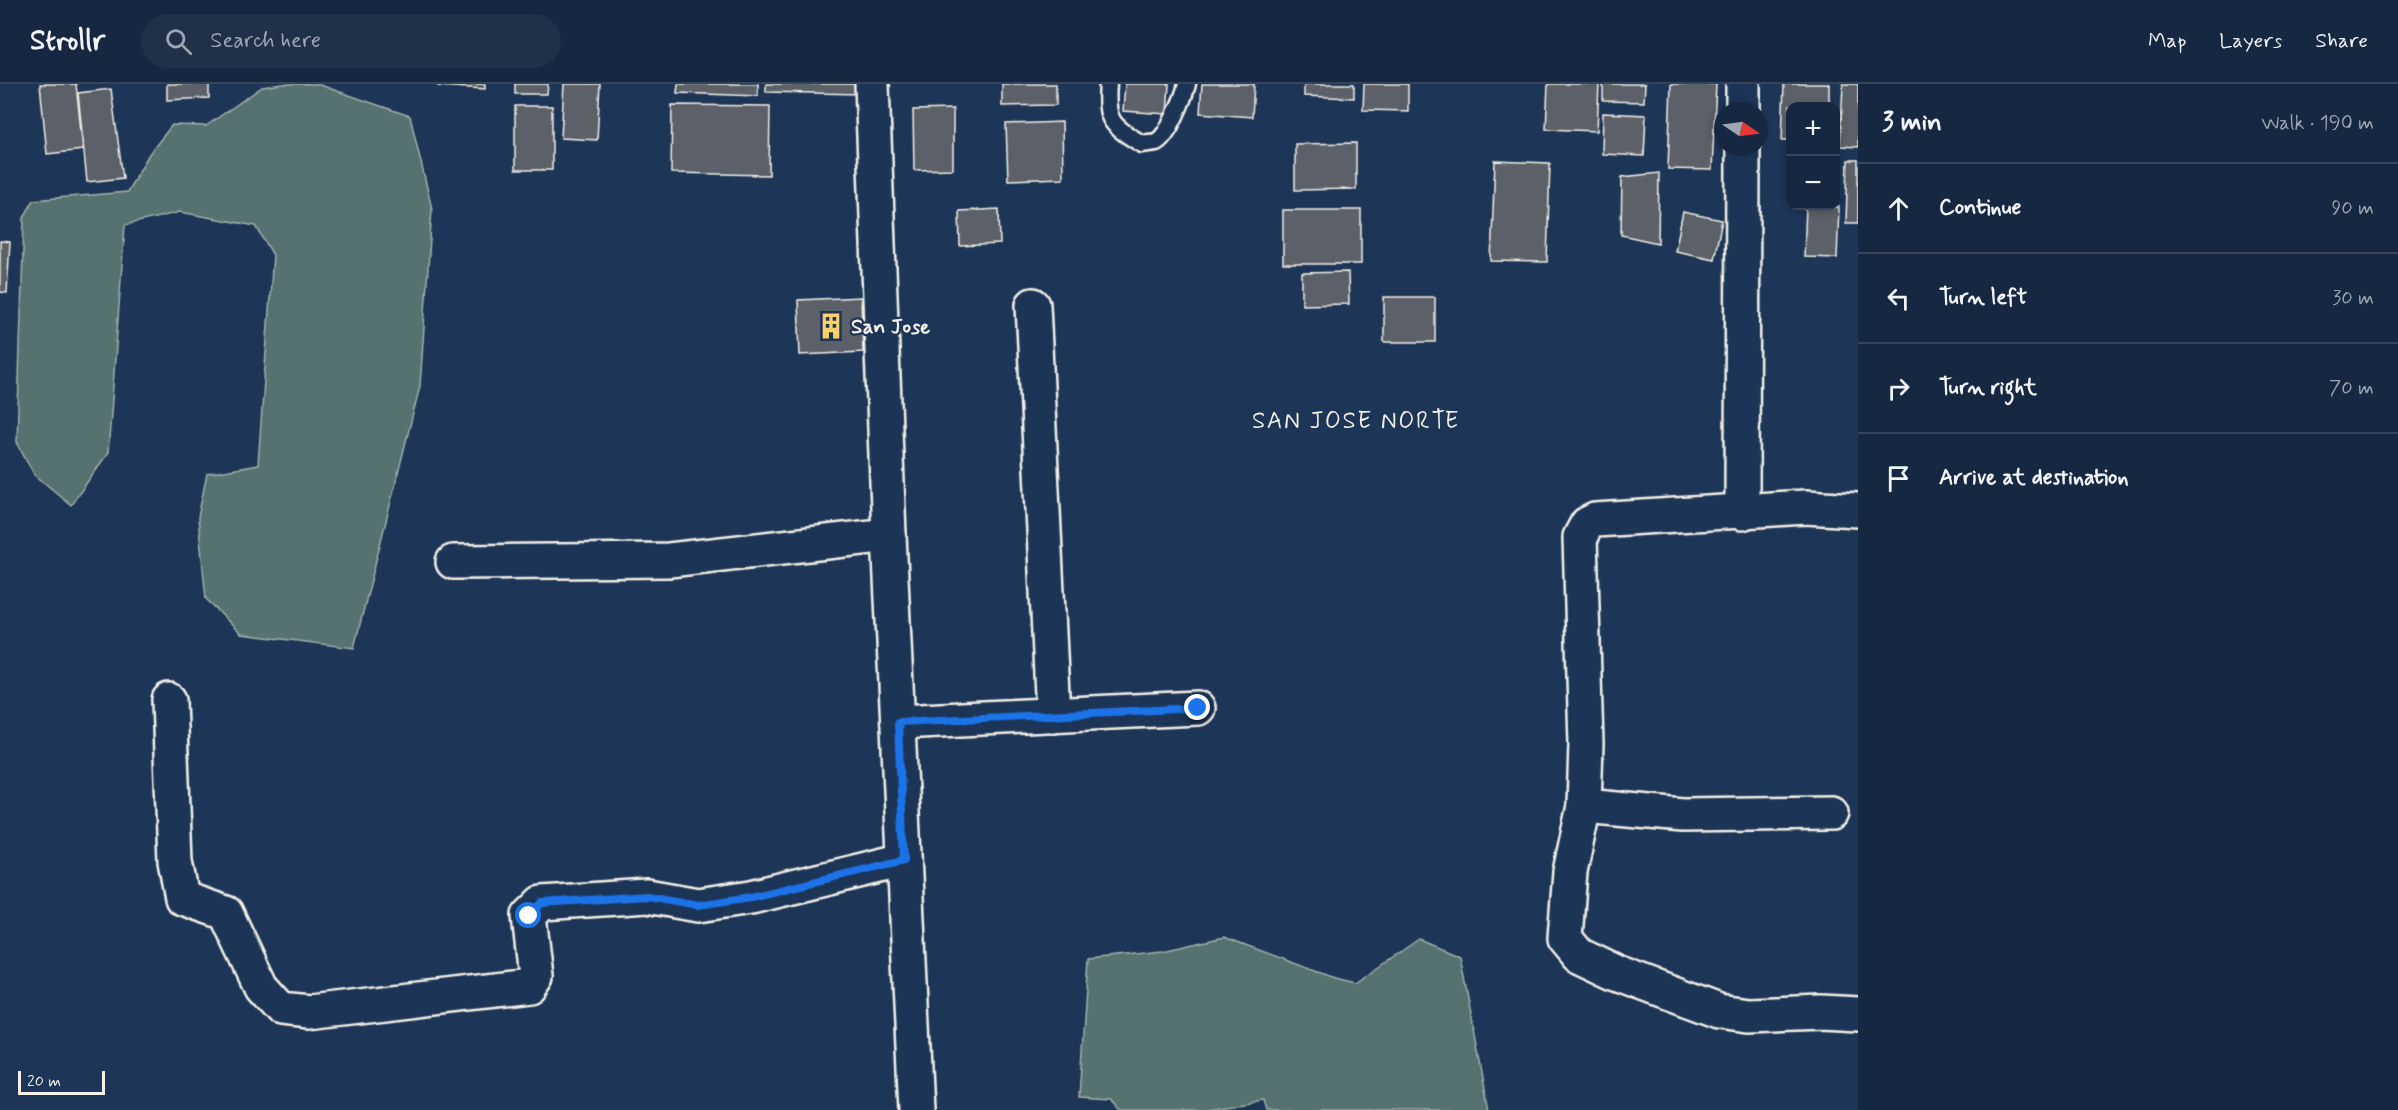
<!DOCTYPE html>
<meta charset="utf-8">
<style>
:root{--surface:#162841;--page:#1f3048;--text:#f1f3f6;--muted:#9ea6b1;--line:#35445a}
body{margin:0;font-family:Mynerve,sans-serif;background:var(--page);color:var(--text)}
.controls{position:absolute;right:18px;top:18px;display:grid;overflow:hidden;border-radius:12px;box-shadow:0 3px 9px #0003}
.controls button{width:54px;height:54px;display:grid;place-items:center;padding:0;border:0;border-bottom:2px solid var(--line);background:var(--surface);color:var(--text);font:30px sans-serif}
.compass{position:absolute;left:1714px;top:18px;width:54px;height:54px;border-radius:50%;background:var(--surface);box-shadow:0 3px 9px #0003;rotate:103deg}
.scale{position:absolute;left:18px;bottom:15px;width:87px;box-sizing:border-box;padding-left:6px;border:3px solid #f4f1e8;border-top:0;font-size:16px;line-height:21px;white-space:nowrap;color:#f4f1e8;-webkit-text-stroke:4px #1d3557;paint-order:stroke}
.stop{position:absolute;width:18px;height:18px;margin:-14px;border:4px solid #1a73e8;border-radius:50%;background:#fff}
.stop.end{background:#1a73e8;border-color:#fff;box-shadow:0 2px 6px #0008}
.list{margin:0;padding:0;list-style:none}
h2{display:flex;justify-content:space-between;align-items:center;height:78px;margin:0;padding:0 24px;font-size:26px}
h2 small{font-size:20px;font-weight:400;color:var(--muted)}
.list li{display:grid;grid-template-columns:39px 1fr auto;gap:18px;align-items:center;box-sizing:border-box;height:90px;padding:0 24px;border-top:2px solid var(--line)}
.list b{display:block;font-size:22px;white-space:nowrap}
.list em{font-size:20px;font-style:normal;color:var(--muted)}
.icon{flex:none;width:33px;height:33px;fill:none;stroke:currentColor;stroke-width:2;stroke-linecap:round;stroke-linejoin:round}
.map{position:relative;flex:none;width:1858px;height:1026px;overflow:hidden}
header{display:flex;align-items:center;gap:36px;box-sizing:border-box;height:84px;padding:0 30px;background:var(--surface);border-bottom:2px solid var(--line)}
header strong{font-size:28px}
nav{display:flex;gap:33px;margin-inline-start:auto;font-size:21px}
.search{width:420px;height:54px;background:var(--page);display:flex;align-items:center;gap:15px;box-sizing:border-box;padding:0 21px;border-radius:33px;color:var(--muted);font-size:22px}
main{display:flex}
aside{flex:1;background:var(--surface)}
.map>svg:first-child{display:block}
.green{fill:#55716f;stroke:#a4b1ac;stroke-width:1.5}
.building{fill:#5c6167;stroke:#f4f1e8;stroke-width:1.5}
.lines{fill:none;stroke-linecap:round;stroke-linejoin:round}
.service-casing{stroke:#f4f1e8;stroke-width:21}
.minor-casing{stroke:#f4f1e8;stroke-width:38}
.service{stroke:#1d3557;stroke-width:16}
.minor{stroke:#1d3557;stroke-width:33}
.route{stroke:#1a73e8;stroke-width:8}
.labels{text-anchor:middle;stroke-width:4.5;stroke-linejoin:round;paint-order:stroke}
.poi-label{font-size:21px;font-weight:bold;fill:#f4f1e8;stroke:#1d3557;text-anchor:start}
.quarter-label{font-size:24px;letter-spacing:1.5px;fill:#f4f1e8;stroke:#1d3557}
</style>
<header>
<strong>Strollr</strong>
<div class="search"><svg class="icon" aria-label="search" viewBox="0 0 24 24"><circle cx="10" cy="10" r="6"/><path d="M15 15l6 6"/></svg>Search here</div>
<nav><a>Map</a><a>Layers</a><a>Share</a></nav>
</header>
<main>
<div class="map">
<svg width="1858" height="1026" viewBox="0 0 1858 1026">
<rect width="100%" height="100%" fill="#1d3557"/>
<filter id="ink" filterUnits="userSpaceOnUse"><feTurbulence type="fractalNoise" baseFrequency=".0167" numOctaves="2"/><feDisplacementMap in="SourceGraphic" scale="12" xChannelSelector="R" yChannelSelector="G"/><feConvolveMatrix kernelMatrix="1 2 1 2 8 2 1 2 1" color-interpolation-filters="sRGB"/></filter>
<g filter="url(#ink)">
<g class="green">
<polygon points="283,0 317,0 410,32 432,125 420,302 354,564 241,550 206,515 198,433 207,390 258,381 273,171 256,142 180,128 125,141 108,369 71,421 34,390 17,358 24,134 33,116 127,108 149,70 172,41 206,42 262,3"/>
<polygon points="1224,853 1334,894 1355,899 1419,855 1460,872 1489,1026 1266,1026 1263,1016 1200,1026 1121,1026 1111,1015 1079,1013 1088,875 1163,867"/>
</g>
<g class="building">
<polygon points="40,0 76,0 83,66 47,70"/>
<polygon points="167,0 209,0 209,14 167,16"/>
<polygon points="438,0 485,0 485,5 438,2"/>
<polygon points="515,0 548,0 547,10 515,10"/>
<polygon points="564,0 600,0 597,56 561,54"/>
<polygon points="678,0 758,0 758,12 677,9"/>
<polygon points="766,0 859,0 859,10 766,8"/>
<polygon points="1002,0 1056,0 1056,21 1002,22"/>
<polygon points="1125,0 1169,0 1167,30 1123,27"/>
<polygon points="1202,0 1254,0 1252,33 1200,29"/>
<polygon points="1304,0 1354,0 1354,14 1304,12"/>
<polygon points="1364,0 1408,0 1408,27 1363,26"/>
<polygon points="1548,0 1599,0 1597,47 1546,45"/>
<polygon points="1603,0 1645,0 1644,18 1603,17"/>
<polygon points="1671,0 1716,0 1712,86 1668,85"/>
<polygon points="1784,0 1829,0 1829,22 1790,22 1790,56 1782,56"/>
<polygon points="1843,0 1858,0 1858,63 1840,62"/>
<polygon points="111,5 123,94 87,98 78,9"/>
<polygon points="672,21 770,22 769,91 671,89"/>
<rect x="515" y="22" width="37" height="64"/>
<polygon points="953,25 953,85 914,86 913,26"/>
<polygon points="1603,29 1646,31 1644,72 1602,70"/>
<polygon points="1062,38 1063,94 1008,96 1006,40"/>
<polygon points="1356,59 1356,105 1295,106 1295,60"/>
<polygon points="1848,76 1858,76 1858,139 1846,139"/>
<polygon points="1495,77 1550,79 1547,178 1491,177"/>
<polygon points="1659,89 1658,159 1621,151 1622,93"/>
<polygon points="1806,122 1839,123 1837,174 1804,173"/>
<polygon points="999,125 1000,160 960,162 959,127"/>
<rect x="1283" y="126" width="78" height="54"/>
<polygon points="1683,128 1722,136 1714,175 1675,167"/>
<polygon points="0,157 10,158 7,209 0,208"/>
<polygon points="1348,188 1349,220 1302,221 1302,189"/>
<polygon points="861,213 863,268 800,271 798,216"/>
<rect x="1384" y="213" width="51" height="45"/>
</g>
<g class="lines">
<g class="service-casing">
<path id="service" d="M1108,0C1105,37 1111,41 1142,60C1146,59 1152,59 1156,58C1168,53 1184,13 1187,0"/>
</g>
<g class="minor-casing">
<g id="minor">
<polyline points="872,0 889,451 916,1026"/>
<polyline points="1743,27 1743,0"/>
<polyline points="1033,221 1053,631"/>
<polyline points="1858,426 1805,423 1595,436 1587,440 1580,453 1586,660 1584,722 1570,788 1565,854 1579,871 1617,889 1719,927 1749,931 1821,928 1858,930"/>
<polyline points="1742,429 1743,63"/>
<polyline points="453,478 669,476 889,451"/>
<polyline points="169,616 175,777 182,814 226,829 261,903 281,925 309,928 529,902 536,892 529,832 542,819 647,812 698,821 751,813 904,776"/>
<polyline points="898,638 1198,624"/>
<polyline points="1584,722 1683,731 1831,729"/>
</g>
</g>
<use href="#service" class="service"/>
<use href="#minor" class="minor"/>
</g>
</g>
<g class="lines" filter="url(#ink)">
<polyline class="route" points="529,832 542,819 647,812 698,821 751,813 904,776 898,638 1198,624"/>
</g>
<defs>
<g id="building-bare" transform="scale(2.07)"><path d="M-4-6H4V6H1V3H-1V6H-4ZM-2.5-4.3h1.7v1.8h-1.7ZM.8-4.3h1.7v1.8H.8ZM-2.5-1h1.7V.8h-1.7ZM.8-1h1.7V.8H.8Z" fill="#ffd166" stroke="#1d3557" stroke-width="2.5" paint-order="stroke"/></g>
</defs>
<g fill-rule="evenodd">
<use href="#building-bare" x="831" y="242"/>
</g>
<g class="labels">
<g class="poi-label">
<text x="851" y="249">San Jose</text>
</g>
<g class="quarter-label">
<text x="1356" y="344">SAN JOSE NORTE</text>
</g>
</g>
</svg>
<div class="controls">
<button>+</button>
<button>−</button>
</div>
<svg class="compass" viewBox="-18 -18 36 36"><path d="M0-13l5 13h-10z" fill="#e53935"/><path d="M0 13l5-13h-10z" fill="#9ea6b1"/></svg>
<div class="scale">20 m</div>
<div class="stop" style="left:529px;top:832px"></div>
<div class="stop end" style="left:1198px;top:624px"></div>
</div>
<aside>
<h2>3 min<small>Walk · 190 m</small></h2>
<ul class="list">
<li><svg class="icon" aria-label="ahead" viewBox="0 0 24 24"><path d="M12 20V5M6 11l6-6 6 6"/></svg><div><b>Continue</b></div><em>90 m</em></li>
<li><svg class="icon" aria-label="left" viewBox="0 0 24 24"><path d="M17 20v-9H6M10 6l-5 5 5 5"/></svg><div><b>Turn left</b></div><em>30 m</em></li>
<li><svg class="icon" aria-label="right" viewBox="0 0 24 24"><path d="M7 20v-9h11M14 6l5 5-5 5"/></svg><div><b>Turn right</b></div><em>70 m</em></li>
<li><svg class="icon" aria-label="arrive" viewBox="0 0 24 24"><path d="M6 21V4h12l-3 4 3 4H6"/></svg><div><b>Arrive at destination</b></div></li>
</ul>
</aside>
</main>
